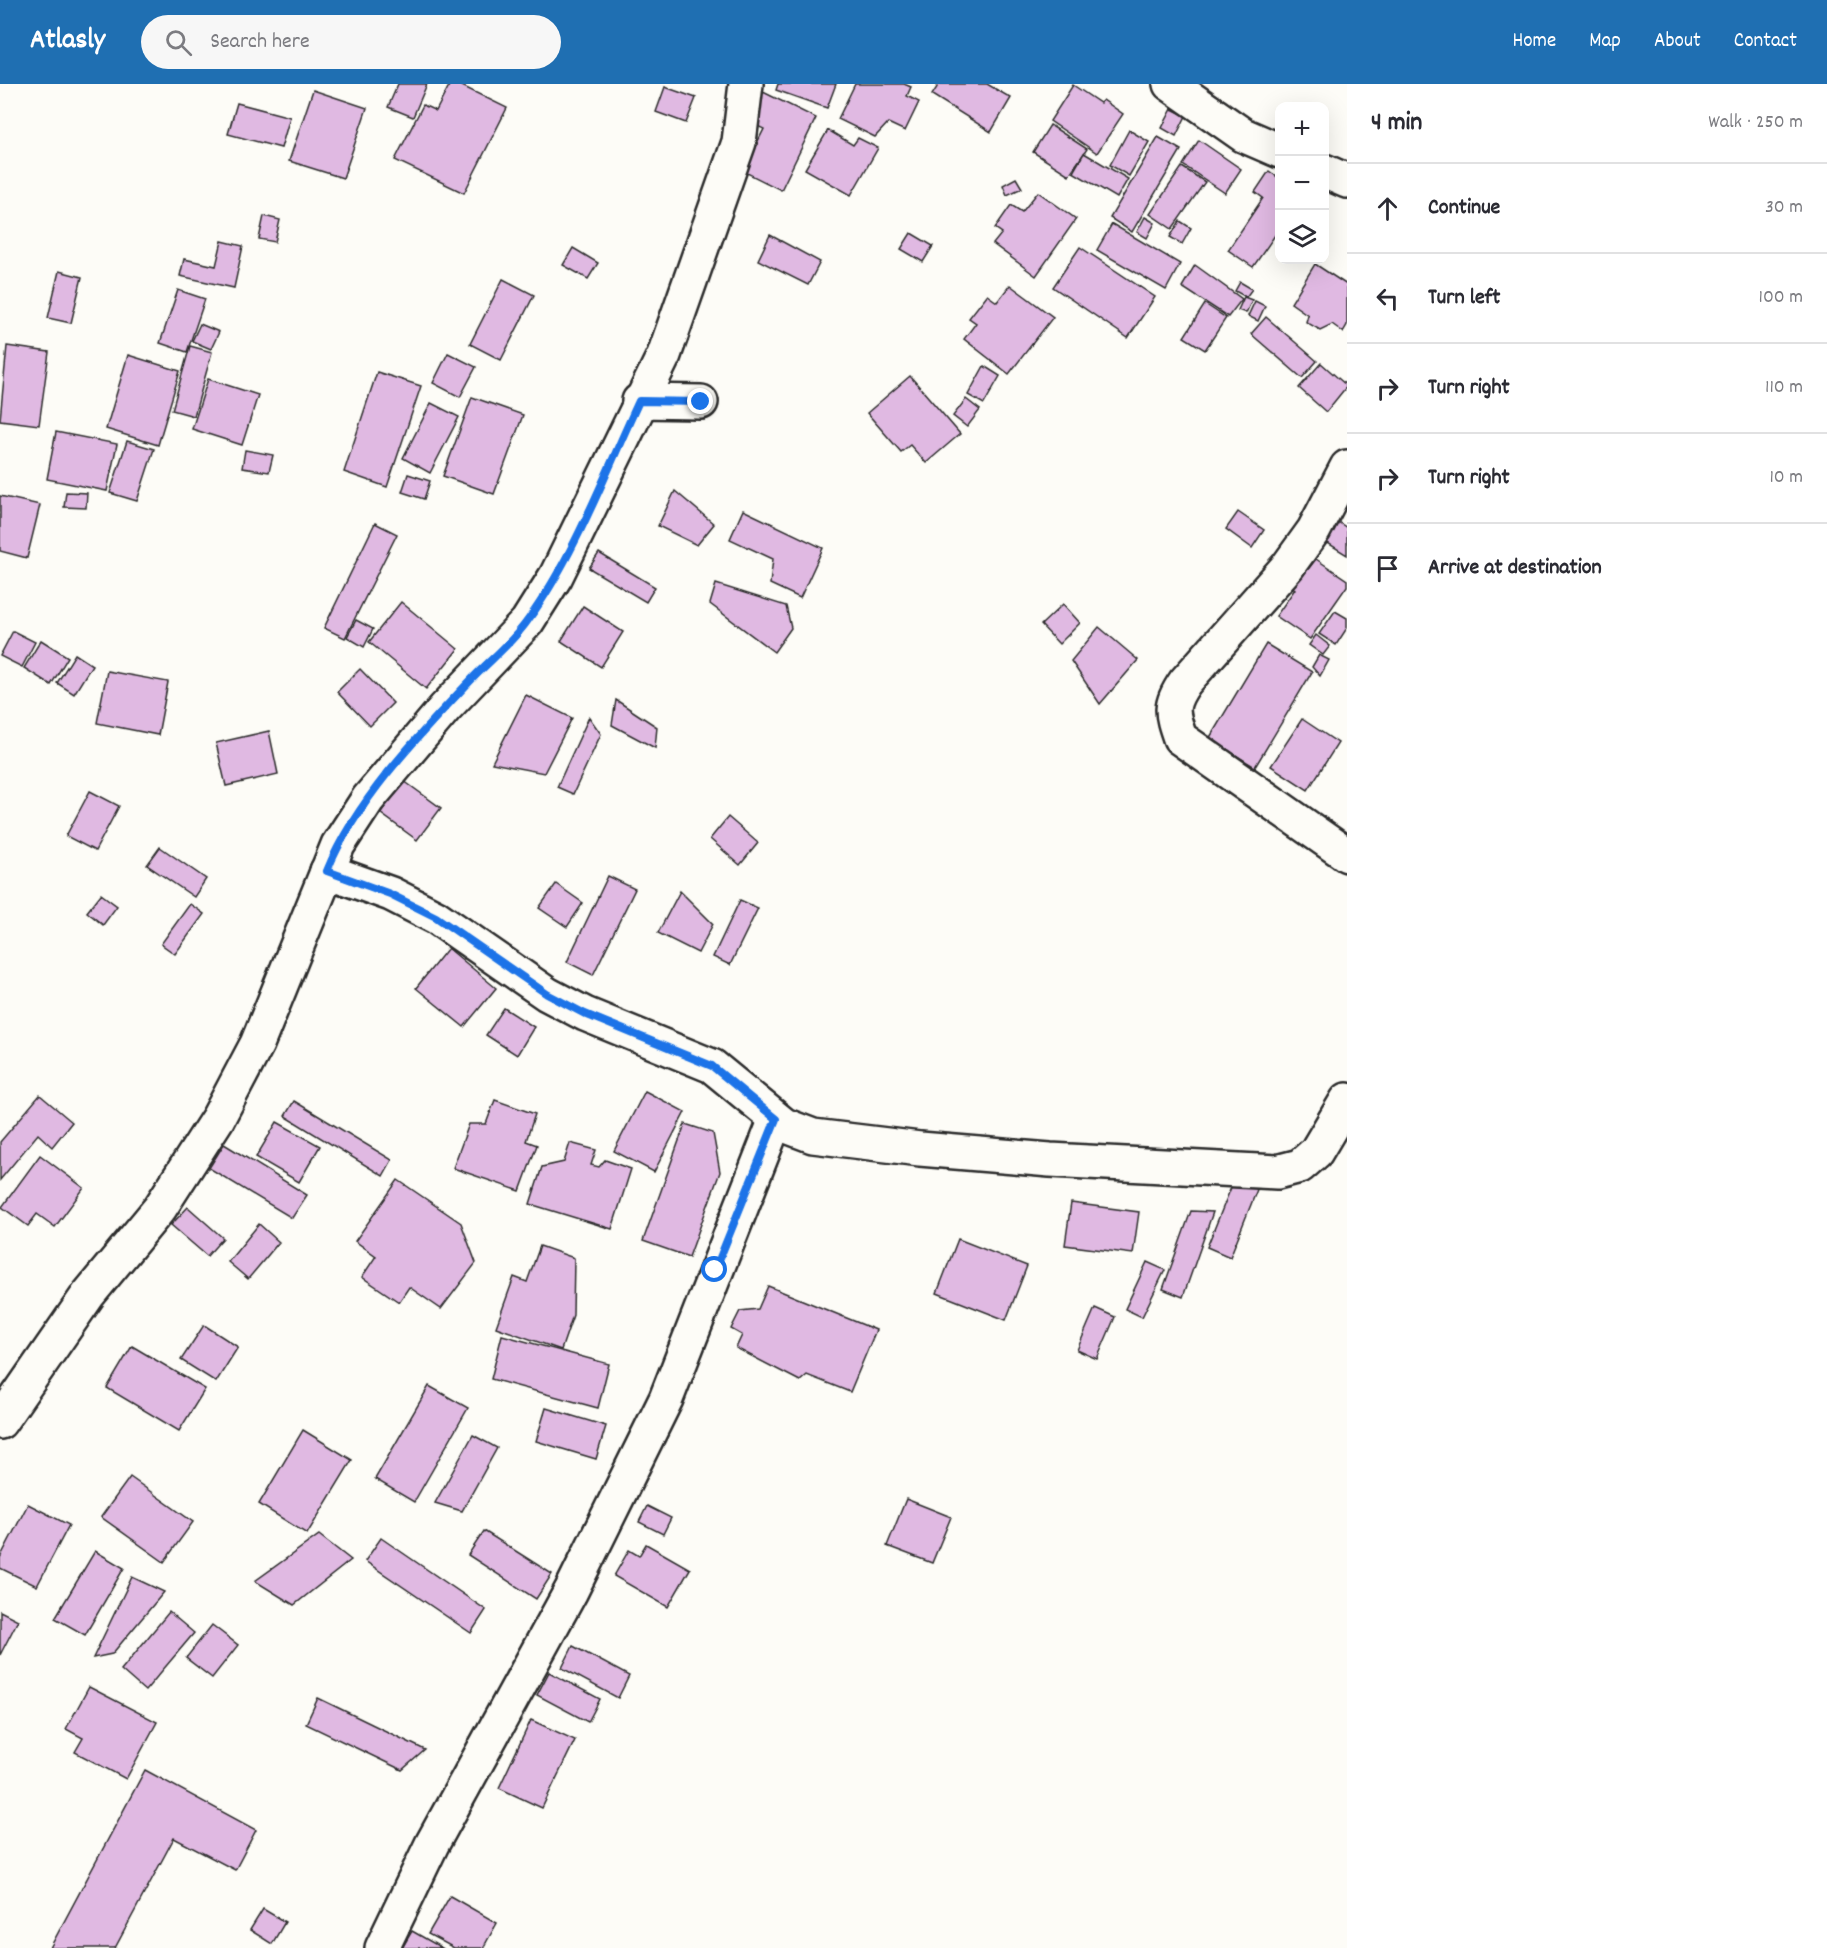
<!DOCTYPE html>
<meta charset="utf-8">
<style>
:root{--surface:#fff;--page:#f7f7f7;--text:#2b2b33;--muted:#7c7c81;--line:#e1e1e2;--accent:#1f6fb2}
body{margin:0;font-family:Dekko,sans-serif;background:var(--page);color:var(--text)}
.controls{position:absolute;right:18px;top:18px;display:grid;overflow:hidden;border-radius:12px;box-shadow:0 6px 24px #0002}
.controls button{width:54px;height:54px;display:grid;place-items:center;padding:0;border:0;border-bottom:2px solid var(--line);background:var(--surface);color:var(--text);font:30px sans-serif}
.stop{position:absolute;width:18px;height:18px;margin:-14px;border:4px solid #1a73e8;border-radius:50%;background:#fff}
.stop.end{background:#1a73e8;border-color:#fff;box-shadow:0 2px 6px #0008}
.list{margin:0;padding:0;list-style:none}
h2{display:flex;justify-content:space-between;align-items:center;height:78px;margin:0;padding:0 24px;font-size:26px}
h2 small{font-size:20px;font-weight:400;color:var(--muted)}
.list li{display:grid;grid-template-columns:39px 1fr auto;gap:18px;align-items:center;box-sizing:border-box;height:90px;padding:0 24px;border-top:2px solid var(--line)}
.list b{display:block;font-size:22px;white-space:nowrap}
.list em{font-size:20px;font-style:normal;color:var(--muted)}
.icon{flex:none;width:33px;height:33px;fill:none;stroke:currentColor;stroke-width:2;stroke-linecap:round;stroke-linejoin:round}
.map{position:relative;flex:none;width:1347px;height:1864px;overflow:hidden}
header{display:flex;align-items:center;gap:36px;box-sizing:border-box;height:84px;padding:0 30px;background:var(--accent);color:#fff}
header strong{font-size:28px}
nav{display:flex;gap:33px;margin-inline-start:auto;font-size:21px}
.search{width:420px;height:54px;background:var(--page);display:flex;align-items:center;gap:15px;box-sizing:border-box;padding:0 21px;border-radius:33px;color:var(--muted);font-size:22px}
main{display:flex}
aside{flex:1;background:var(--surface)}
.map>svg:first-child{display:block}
.building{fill:#e0b9e2;stroke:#2b2b2b;stroke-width:1.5}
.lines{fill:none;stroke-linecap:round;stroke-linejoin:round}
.minor-casing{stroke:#2b2b2b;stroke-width:38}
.minor{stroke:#fdfcf7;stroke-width:33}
.route{stroke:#1a73e8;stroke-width:8}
</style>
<header>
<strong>Atlasly</strong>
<div class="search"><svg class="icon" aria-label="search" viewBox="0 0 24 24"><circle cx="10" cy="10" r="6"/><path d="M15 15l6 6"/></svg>Search here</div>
<nav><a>Home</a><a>Map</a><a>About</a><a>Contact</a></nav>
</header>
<main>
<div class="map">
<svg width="1347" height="1864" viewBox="0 0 1347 1864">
<rect width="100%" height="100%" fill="#fdfcf7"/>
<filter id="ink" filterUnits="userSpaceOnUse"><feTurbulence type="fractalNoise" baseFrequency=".0167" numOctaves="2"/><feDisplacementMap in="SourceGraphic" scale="12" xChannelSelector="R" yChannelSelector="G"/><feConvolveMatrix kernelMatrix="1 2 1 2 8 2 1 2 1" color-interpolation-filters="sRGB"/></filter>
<g filter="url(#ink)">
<g class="building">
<polygon points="398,0 427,0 413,33 388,23"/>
<polygon points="450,0 458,0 507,24 464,109 395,76 423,21 436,27"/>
<polygon points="778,0 836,0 827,24 776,6"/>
<polygon points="855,0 904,0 911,3 907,12 919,18 905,47 888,39 875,53 838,35"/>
<polygon points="939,0 987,0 1011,14 991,48 932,11"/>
<polygon points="1073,1 1100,19 1103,16 1123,30 1097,69 1050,37"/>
<polygon points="665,3 696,14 686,39 656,28"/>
<polygon points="313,6 367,24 343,94 289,77"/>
<polygon points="759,6 816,34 781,106 743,87 764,45 745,36"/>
<polygon points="237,19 290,33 281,64 228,50"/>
<polygon points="1172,25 1186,32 1176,52 1162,44"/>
<polygon points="1050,41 1087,65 1069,91 1033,68"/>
<polygon points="828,46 853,61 858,54 878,64 851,111 805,85"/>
<polygon points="1129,46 1149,58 1129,92 1110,81"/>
<polygon points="1158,53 1181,66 1132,148 1110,134"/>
<polygon points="1199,56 1241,85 1225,109 1183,81"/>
<polygon points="1084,69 1128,95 1117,114 1073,88"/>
<polygon points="1182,83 1205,98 1172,145 1150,130"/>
<polygon points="1269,87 1280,95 1280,144 1253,183 1228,166 1263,114 1255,108"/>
<polygon points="1016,94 1022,104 1007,111 1003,101"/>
<polygon points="1038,108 1076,135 1036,192 993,160 1002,149 995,144 1011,121 1022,128"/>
<polygon points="264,132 280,136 275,158 259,155"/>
<polygon points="1145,133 1155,139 1147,154 1137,148"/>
<polygon points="1180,137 1191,144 1182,160 1170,153"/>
<polygon points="1112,140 1180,180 1166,206 1097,166"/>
<polygon points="911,149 933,162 923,178 901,165"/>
<polygon points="770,151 820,178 808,201 758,176"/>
<polygon points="222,157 243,162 234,204 180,192 184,175 216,182"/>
<polygon points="1080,163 1155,213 1128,254 1053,203"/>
<polygon points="573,164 598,179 588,195 563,181"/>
<polygon points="1315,180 1347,201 1347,241 1343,248 1332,240 1320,246 1306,238 1308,231 1291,219"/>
<polygon points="1195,181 1242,215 1228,233 1182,203"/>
<polygon points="59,187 82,193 71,239 48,234"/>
<polygon points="503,195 534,211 501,276 470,260"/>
<polygon points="1240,198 1252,205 1246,213 1235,207"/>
<polygon points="1010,201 1053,233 1009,290 964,255 976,239 969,234 987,211 997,218"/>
<polygon points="178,206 205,215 187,268 160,259"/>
<polygon points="1244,213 1252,216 1246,229 1238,226"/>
<polygon points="1255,217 1265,222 1258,237 1248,232"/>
<polygon points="1205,220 1226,234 1205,266 1184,253"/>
<polygon points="1266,233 1317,277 1302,294 1251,250"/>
<polygon points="200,240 219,248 211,265 192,257"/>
<polygon points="7,262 49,268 39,341 0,336"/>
<polygon points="190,262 212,268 194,332 172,326"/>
<polygon points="448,269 476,283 460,313 433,299"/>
<polygon points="128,271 180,287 158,361 106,345"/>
<polygon points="1321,279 1347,302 1326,328 1299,304"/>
<polygon points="984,282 1000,292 984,320 968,311"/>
<polygon points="377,288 421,302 387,403 344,388"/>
<polygon points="910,292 960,350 926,379 910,361 901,368 867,329"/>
<polygon points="208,295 258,311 242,361 192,345"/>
<polygon points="472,313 523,331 494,410 443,392"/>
<polygon points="966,315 980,326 967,343 953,332"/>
<polygon points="431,319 459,333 430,389 403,374"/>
<polygon points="56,348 117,360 107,407 47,395"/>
<polygon points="127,357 154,365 137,417 110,409"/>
<polygon points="245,366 273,371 269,388 242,384"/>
<polygon points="408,390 430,397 424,415 402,408"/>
<polygon points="675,407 714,440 697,461 658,442"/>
<polygon points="66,408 87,409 86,424 64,423"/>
<polygon points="0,412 40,421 27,474 0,467"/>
<polygon points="743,426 823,464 800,514 770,500 773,475 730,455"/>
<polygon points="1238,428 1264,446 1252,464 1226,445"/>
<polygon points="1338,438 1347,444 1347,471 1326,458"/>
<polygon points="375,439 397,450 345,554 324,544"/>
<polygon points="599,469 655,503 646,518 589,484"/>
<polygon points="1316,475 1347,496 1347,502 1310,555 1276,532 1295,505 1288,500 1301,479 1309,484"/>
<polygon points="716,500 786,522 791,544 774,568 710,520"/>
<polygon points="401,518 458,565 426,605 369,558"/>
<polygon points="1063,520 1080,539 1059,560 1041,541"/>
<polygon points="583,522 623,548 601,583 561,557"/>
<polygon points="1335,527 1347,534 1347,544 1336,561 1319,550"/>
<polygon points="356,536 373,545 364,563 347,553"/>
<polygon points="1099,543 1138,576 1100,620 1071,577"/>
<polygon points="13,547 35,558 22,583 0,572"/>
<polygon points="1316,551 1330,562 1323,571 1309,561"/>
<polygon points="41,556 68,573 51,601 24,584"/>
<polygon points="1266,560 1312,588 1255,683 1209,655"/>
<polygon points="75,570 92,581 74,610 57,599"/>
<polygon points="1319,571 1329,576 1320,592 1312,583"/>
<polygon points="360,585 393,619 370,642 337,608"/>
<polygon points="107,587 168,598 158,651 97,639"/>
<polygon points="526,611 572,634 544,689 492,679"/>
<polygon points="616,616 657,643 655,664 612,641"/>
<polygon points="589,633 601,650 573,710 557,703"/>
<polygon points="1302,635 1338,659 1308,706 1271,682"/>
<polygon points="269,647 278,690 226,702 216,659"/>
<polygon points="404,697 441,724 417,756 380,729"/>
<polygon points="90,707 119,722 95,767 66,752"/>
<polygon points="728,733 758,759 740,781 710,755"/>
<polygon points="160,763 206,795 194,813 147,781"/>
<polygon points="608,792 635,805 593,891 567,878"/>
<polygon points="556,800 583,819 567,843 539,824"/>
<polygon points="680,807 713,840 698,869 658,849"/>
<polygon points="101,810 117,822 103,841 87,828"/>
<polygon points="740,816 758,824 730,881 713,873"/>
<polygon points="190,820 204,830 175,870 161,860"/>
<polygon points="448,864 496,904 464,943 416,904"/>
<polygon points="504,924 534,943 517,971 486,951"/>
<polygon points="645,1007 685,1028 654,1088 614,1067"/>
<polygon points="40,1011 72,1038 52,1063 38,1050 0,1096 0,1058"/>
<polygon points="495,1016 535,1030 526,1057 537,1061 520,1107 453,1084 469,1040 486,1040"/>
<polygon points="294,1017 392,1076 383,1092 285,1032"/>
<polygon points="277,1038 320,1062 299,1098 256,1073"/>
<polygon points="685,1040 713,1049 720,1088 689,1173 643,1157"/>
<polygon points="570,1059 596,1066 591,1081 599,1083 605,1076 631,1085 612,1145 530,1120 542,1083 564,1078"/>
<polygon points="224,1060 307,1111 292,1134 209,1084"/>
<polygon points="40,1071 84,1104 55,1143 37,1130 28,1142 2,1123"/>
<polygon points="398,1096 461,1139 476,1179 441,1225 409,1203 399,1218 362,1193 376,1172 355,1157"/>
<polygon points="1260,1098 1230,1173 1207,1163 1232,1101"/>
<polygon points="1071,1119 1139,1128 1133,1170 1065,1161"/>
<polygon points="188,1123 223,1154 207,1172 171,1141"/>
<polygon points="1191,1127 1213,1128 1183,1213 1163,1205"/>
<polygon points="259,1140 279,1158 248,1195 228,1178"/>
<polygon points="958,1155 1027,1182 1006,1236 937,1209"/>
<polygon points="540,1162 574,1174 573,1231 561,1266 496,1243 514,1193 527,1198"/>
<polygon points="1147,1178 1165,1186 1142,1233 1125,1225"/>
<polygon points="768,1202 876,1246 850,1308 807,1291 800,1297 736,1264 742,1251 731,1245 740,1227 758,1225"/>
<polygon points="1095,1224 1115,1233 1097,1275 1077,1266"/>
<polygon points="204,1241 238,1263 216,1298 181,1276"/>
<polygon points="502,1251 609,1280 598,1324 491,1295"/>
<polygon points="132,1262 205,1305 179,1347 107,1304"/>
<polygon points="429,1302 468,1324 414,1418 375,1395"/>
<polygon points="546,1324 606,1342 596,1375 536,1357"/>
<polygon points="303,1346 352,1376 307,1450 259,1420"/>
<polygon points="473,1351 497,1364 462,1427 435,1419"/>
<polygon points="130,1393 193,1438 164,1478 101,1433"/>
<polygon points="906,1415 951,1433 932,1479 887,1462"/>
<polygon points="28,1420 69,1441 37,1502 0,1484 0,1474"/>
<polygon points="647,1422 671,1434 663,1450 639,1438"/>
<polygon points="484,1447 552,1490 536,1515 468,1471"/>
<polygon points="319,1451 351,1476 294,1521 255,1497"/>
<polygon points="381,1454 486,1526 471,1549 365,1477"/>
<polygon points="646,1460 690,1485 668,1523 614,1492 629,1466 639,1472"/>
<polygon points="95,1467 124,1484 85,1551 55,1534"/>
<polygon points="132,1493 164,1508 112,1570 93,1574"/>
<polygon points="0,1527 18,1536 0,1571"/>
<polygon points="169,1528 194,1549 145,1607 121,1586"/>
<polygon points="212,1541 238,1561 212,1594 186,1574"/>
<polygon points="573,1562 629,1592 618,1614 562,1584"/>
<polygon points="549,1588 600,1615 588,1638 537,1611"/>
<polygon points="89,1603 157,1638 126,1695 75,1668 83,1654 66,1645"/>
<polygon points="318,1614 425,1666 402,1686 306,1640"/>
<polygon points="531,1636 575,1656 542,1724 499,1704"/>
<polygon points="145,1686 256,1746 235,1786 174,1754 115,1864 50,1864"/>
<polygon points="450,1812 497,1839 483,1864 454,1864 428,1850"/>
<polygon points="263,1825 285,1838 272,1860 250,1846"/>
<polygon points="412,1847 442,1864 402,1864"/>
</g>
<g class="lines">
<g class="minor-casing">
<g id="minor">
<polyline points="1170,0 1243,51 1280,67"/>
<polyline points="1324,87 1347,97"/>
<polyline points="639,317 701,318"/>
<path d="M1347,383L1314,446L1288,482L1185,598C1169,621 1171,628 1180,654L1347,771"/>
<polyline points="327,787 391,810 436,833 547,910 585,930 712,982 784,1041 813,1052 920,1065 1050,1076 1277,1088 1300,1082 1316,1068 1347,1016"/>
<polyline points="0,1338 88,1211 160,1124 218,1034 257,960 338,761 368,715 445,624 527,538 556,492 664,271 739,58 746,0"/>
<polyline points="382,1864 432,1760 571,1507 666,1315 776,1035"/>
</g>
</g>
<use href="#minor" class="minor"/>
</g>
</g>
<g class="lines" filter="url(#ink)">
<path class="route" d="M701,318L639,317C606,388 574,473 528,536C513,558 490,576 472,595C419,651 356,716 327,787L390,810L436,833L547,910L585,930L712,982L776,1035L715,1186"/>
</g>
</svg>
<div class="controls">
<button>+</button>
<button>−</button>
<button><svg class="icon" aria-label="layers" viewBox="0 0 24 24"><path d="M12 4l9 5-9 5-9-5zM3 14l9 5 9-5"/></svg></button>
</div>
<div class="stop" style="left:715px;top:1186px"></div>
<div class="stop end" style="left:701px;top:318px"></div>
</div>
<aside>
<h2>4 min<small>Walk · 250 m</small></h2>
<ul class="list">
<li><svg class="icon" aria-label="ahead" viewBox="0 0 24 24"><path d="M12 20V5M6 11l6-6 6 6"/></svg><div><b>Continue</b></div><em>30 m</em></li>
<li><svg class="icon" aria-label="left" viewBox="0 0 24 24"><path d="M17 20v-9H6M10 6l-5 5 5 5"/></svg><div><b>Turn left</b></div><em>100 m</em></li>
<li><svg class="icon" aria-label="right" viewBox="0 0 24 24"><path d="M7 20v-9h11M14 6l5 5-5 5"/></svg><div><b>Turn right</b></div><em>110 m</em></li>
<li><svg class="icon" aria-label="right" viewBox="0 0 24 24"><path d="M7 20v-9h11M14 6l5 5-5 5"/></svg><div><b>Turn right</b></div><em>10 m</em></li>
<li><svg class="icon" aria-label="arrive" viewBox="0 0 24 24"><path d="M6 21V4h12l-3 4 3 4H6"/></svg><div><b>Arrive at destination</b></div></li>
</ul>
</aside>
</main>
